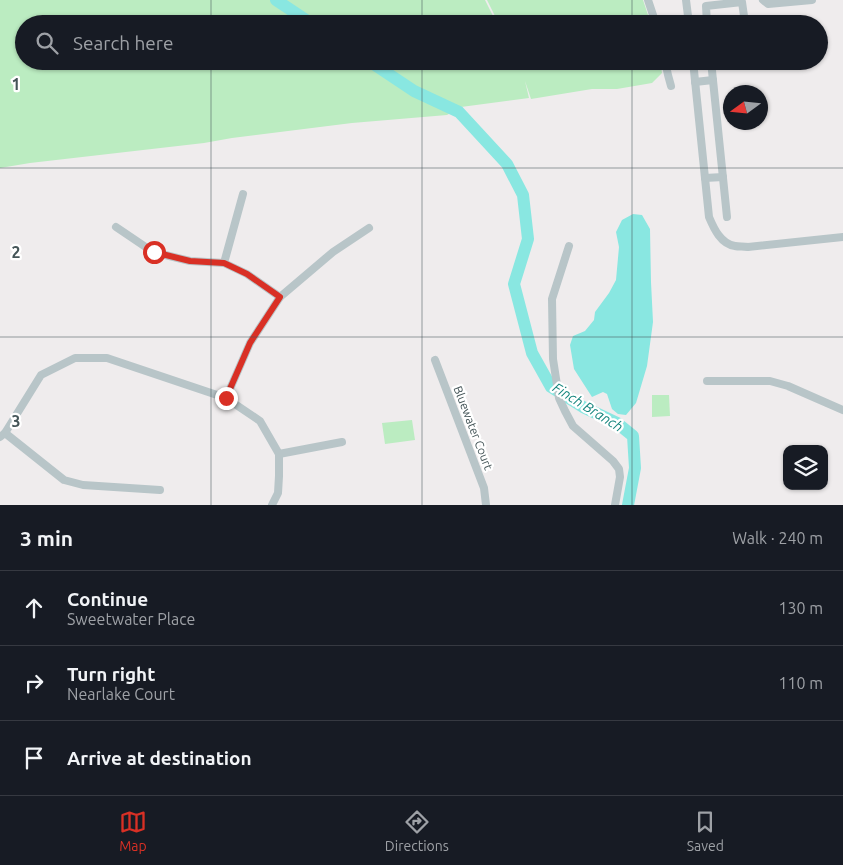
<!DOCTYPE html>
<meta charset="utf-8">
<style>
:root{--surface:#171b24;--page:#20242c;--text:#f1f3f6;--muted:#9ea1a6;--line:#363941;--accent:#d93025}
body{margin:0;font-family:Ubuntu,sans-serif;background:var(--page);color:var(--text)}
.controls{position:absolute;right:15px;bottom:15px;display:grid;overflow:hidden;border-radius:10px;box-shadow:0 1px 4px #0004}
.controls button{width:45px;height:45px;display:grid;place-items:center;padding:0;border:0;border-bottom:1px solid var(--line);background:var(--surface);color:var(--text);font:25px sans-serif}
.compass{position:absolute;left:723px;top:85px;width:45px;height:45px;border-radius:50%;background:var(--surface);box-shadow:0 1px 4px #0004;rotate:255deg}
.stop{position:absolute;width:15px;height:15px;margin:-11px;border:4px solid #d93025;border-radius:50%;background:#fff}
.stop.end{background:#d93025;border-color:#fff;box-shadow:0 1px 5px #0008}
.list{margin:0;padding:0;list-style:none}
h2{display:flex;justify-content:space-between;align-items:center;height:65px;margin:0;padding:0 20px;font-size:21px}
h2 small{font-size:16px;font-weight:400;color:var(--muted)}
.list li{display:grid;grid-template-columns:32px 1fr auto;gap:15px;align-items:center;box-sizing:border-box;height:75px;padding:0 20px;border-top:1px solid var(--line)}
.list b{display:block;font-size:19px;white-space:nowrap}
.list p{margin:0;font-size:16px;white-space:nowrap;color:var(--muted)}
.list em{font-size:16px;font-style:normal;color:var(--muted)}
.icon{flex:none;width:28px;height:28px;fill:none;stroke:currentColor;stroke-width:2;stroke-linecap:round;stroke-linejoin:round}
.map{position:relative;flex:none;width:843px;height:505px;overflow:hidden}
.search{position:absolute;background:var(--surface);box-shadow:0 1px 4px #0004;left:15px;right:15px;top:15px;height:55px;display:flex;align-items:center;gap:12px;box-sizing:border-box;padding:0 18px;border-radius:28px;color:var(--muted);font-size:19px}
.sheet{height:290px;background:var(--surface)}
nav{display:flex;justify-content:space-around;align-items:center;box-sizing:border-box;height:70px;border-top:1px solid var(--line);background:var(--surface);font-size:14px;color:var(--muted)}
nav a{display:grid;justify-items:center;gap:2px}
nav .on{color:var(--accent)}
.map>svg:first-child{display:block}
.green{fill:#bbecc1}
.water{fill:#89e7e1}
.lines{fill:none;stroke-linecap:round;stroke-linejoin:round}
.river{stroke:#89e7e1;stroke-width:12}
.minor{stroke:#b8c5c8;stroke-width:8}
.route{stroke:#d93025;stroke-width:6}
.grid{fill:none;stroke:#455558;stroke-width:1;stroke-opacity:0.55}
.labels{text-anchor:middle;stroke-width:4.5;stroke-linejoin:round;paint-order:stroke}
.street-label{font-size:12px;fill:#455558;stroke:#fff}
.water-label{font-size:14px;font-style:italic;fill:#12837b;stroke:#fff}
.grid-label{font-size:16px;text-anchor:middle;font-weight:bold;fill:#455558;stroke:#fff;stroke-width:4.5;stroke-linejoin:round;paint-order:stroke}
</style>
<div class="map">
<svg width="843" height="505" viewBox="0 0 843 505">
<rect width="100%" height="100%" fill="#efeced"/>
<g class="green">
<polygon points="0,0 485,0 497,24 24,24 24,61 660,61 662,73 652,83 617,89 592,89 531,99 525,81 529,98 461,107 447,115 352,123 232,138 204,143 30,163 0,168"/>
<polygon points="487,0 643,0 651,24 499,24"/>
<polygon points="652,395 669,395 670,416 652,417"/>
<polygon points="412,420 415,440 385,444 382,423"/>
</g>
<polygon class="water" points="633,214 642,215 650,229 651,282 653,322 647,366 636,403 626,415 618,414 612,409 607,394 603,392 592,397 574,369 570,345 573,336 585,331 594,320 595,312 609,293 616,280 619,247 616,232 622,220"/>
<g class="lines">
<g class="river">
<polyline points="276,0 312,24"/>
<polyline points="369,61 414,91 459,112 507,164 523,195 528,239 514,284 532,353 551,387 583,407 617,423 633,436 635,468 628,505"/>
</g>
<g class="minor">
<polyline points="648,0 656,24"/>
<polyline points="686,0 689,24"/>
<polyline points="763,0 768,4 812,0"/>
<polyline points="707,24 706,6 742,2 745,23 737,24"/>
<polyline points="665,61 668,75 671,86"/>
<path d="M693,61L709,217C714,229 721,244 735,246C739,247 744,246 748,247L843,237"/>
<polyline points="711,61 727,217"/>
<polyline points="695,82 713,80"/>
<polyline points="705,178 723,177"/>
<polyline points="116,227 153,252 190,261 224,263 247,274 280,297"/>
<polyline points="569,246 552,299 553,359 559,398 565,411 573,426 613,461 619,469 620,477 615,505"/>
<polyline points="224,263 243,194"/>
<polyline points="435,360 484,488 486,505"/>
<polyline points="707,381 770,381 788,386 843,410"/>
<polyline points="226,398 250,343 280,297 333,252 369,228"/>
<polyline points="5,433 64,480 83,485 160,490"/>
<polyline points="0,437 5,433 41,375 75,358 107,358 226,398 260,421 279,454 279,476 278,493 272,505"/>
<polyline points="279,454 342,442"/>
</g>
</g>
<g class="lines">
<polyline class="route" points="154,252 190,261 224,263 247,274 280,297 250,343 226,398"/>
</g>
<path class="grid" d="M211,0V24M422,0V24M632,0V24M211,61V505M422,61V505M632,61V505M0,168H843M0,337H843"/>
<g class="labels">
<g class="street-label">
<text transform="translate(473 428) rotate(69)" y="4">Bluewater Court</text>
</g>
<g class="water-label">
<text transform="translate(588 407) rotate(32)" y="5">Finch Branch</text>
</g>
</g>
<g class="grid-label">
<text x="16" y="90">1</text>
<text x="16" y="258">2</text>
<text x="16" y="427">3</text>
</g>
</svg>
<div class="controls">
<button><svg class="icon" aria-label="layers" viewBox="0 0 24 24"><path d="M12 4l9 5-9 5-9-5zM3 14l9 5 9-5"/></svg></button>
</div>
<svg class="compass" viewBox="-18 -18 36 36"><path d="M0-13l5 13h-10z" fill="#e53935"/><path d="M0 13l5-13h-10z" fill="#9ea1a6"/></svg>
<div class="stop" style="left:154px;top:252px"></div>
<div class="stop end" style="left:226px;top:398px"></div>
<div class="search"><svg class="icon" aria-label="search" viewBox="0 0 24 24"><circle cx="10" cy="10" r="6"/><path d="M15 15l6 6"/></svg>Search here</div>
</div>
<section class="sheet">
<h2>3 min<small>Walk · 240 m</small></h2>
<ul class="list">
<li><svg class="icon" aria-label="ahead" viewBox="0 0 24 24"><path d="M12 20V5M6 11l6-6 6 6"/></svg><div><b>Continue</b><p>Sweetwater Place</p></div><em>130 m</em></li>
<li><svg class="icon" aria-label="right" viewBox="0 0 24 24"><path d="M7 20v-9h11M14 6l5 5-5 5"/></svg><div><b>Turn right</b><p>Nearlake Court</p></div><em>110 m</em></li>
<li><svg class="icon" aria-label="arrive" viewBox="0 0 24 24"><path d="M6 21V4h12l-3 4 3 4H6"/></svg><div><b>Arrive at destination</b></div></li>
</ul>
</section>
<nav>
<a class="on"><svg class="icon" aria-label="map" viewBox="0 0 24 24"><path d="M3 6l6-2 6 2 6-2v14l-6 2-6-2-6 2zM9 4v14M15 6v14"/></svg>Map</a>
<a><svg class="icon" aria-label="directions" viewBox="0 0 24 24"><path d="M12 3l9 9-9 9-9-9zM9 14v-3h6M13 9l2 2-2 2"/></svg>Directions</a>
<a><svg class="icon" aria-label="saved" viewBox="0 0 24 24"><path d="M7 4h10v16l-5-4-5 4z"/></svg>Saved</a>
</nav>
